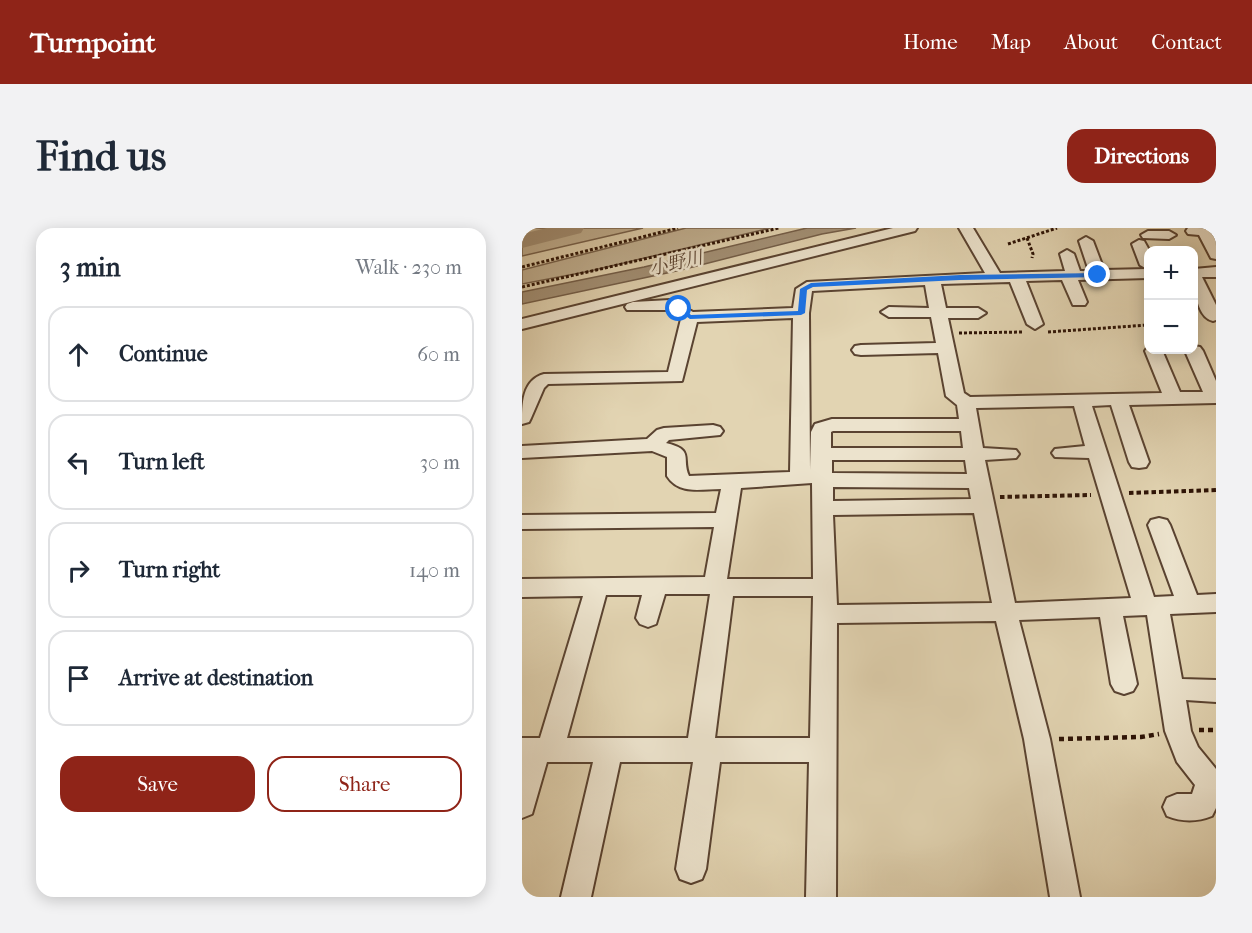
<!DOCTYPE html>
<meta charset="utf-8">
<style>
:root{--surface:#fff;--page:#f2f2f3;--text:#1f2937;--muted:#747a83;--line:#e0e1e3;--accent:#8f2418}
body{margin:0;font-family:"IM FELL French Canon","Noto Serif JP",serif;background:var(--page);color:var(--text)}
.controls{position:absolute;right:18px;top:18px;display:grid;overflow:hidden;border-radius:12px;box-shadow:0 3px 15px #0003}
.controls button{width:54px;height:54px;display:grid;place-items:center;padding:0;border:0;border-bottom:2px solid var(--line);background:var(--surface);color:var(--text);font:30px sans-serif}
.stop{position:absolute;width:18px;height:18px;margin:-14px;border:4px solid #1a73e8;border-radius:50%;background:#fff}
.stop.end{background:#1a73e8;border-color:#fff;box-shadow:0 2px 6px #0008}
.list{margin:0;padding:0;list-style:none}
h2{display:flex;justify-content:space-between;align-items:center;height:78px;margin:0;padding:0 24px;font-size:26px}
h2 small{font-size:20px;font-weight:400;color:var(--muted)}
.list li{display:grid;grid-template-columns:39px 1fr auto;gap:18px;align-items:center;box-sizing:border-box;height:96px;margin:0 12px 12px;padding:0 12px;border:2px solid var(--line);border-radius:18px}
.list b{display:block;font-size:22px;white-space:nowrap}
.list em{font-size:20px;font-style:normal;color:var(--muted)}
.actions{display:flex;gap:12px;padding:18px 24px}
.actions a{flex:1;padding:14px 0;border:2px solid var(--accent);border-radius:18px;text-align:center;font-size:21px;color:var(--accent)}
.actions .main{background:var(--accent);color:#fff}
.icon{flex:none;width:33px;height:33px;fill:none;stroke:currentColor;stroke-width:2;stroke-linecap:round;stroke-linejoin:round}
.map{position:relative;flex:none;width:694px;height:669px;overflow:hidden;border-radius:18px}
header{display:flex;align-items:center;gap:36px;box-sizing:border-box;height:84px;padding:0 30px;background:var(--accent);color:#fff}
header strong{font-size:28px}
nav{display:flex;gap:33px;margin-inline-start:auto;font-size:21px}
.intro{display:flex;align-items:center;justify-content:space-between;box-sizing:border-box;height:144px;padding:0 36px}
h1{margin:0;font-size:42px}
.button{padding:15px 27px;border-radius:18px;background:var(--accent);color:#fff;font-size:21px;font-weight:700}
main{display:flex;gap:36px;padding:0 36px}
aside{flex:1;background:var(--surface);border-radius:18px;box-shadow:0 3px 15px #0003}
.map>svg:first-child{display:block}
.green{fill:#c3b395;stroke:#78634e;stroke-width:1.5}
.water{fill:#a49278;stroke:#745f4a;stroke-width:1.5}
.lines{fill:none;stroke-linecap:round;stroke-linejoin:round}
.river{fill:#a49278;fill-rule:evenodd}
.street-casing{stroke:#5a4331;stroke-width:4}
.path-far2{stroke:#2d1306;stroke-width:3;stroke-dasharray:3 2;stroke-linecap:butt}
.path-far1{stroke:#2d1306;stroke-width:4;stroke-dasharray:4.5 3;stroke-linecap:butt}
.path{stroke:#2d1306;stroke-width:4.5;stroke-dasharray:5 4;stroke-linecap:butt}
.street{fill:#ece3cd;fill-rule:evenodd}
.route{fill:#1a73e8}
.labels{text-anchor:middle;stroke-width:5;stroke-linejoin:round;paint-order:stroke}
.far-water-label{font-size:18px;font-style:italic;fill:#5d4634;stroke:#ece3cd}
</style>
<header>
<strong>Turnpoint</strong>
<nav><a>Home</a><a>Map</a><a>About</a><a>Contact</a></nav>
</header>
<div class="intro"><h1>Find us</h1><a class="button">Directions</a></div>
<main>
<aside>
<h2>3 min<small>Walk · 230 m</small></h2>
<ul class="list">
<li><svg class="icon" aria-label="ahead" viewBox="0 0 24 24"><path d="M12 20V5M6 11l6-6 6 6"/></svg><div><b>Continue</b></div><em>60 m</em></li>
<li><svg class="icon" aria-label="left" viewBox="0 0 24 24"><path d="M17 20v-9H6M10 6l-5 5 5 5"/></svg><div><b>Turn left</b></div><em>30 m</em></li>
<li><svg class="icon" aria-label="right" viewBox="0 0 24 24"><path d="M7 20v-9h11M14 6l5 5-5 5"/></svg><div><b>Turn right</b></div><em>140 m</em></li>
<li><svg class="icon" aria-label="arrive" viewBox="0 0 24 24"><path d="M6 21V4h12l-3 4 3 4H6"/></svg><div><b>Arrive at destination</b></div></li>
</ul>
<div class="actions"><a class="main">Save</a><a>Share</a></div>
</aside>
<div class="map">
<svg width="694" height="669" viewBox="0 0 694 669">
<rect width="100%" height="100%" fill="#e2d4b2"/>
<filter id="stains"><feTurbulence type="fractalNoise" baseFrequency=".00333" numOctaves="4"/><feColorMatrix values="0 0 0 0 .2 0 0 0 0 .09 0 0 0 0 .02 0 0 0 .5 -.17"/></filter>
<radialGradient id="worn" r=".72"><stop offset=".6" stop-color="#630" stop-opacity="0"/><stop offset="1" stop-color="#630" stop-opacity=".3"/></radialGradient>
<g class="green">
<polygon points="0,0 121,0 0,28"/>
<polygon points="164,0 248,0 68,43 0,56 0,42"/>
</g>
<polygon class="water" points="285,0 334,0 300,6 159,42 0,76 0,64 122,39"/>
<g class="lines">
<polygon class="river" points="25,0 62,0 59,5 0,20 0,6"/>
<g class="street-casing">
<g id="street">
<polygon points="371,0 395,0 393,3 0,101 0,91"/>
<path d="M437,0H451L478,45L543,43L538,26L545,22L552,26L558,43H567L557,13L564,9L571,13L582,42L625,41L618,37L610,16L617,12L622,13L627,22L626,50L556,52L565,74L563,77H551L540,52L504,53L521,96L513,101L505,96L488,54L419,56L424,80H456L464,85L456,90H426L442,165L448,169L640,165L623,123L626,119V122H640L658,164H681L663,123L672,122V118L678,119L681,123L694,153V175L607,177L627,234L624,239L617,240L610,239L607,234L589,177L570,178L632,369L652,368L626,297L629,292L637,290L645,292L648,297L675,367L694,366V384L648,386L660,451L694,452V474L664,472L669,503L676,519L694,541V580L690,588C675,594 660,594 645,588L641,579L645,570L655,566H670L673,557L655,534L643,503L625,387L601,388L615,456L611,463L602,466L593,463L589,456L578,389L497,392L528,511L558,669H528L502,511L474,393L315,395L314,669H284L287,534H198L184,641L180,651L169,655L158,651L154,641L171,534H98L69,669H39L71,534H25L10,586L0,590V510H18L61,368L0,369V351L183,349L192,299L0,301V287L194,285L199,261C178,261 157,267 145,248V229L130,223L0,230V218L125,211L135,202L142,200L191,197L198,199L201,203L198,207L147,212L144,215C173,222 159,230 167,248L268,244L271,90L175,94L160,153L26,156L22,160L9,190L7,194L0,196C0,176 0,152 22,146L146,144L159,91L145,82H105L103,79L105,76L111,74L148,72L171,84L271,80L274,61L285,54L463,45ZM403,57L407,80L367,79L359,84L367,89H409L414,115L339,117L333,118L330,122L333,126L339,127L416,125L424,168L435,177L437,191H310L293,196L289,204L288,242L287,85L290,63ZM552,178L563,218L533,221L530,225L533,229L567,230L609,370L493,375L463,232L494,230L497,226L494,222L461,220L454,180ZM311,203H439L441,220H309V204ZM310,232H443L445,246L310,245ZM290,255L291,351H205L219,260ZM311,259L447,260L449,271L311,273ZM452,285L470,375L315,377L311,287ZM143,366H188L166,510H45L84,367H120L114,390L118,396L126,399L134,396ZM211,368H291L288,510H193Z"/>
<polygon points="666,0 687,0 694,12 694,31 689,30 677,7 666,6 664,3"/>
<polygon points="626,3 647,3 654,7 647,11 621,10 619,7"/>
<path d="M694,39V49H680L694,77V92L691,93C673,89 672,55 672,41Z"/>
</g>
</g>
<g class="path-far2">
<polyline points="505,10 511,26 510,30"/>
<polyline points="486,16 535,0"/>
<polyline points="0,39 156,0"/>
<polyline points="0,59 257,0"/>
<polyline points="526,104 626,97"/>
<polyline points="437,105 501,104"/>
</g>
<g class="path-far1">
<polyline points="607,265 694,262"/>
<polyline points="478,269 569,267"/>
</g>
<g class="path">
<polyline points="677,502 694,502"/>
<polyline points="537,511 619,509 637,506"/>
</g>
<use href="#street" class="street"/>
</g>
<polygon class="route" points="576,45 578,49 438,52 291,59 285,62 283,85 279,87 168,91 154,81 160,79 169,87 276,83 278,61 289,55 438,47"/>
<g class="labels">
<g class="far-water-label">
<text transform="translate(154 35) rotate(-13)" y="6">小野川</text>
</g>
</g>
<rect width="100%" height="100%" filter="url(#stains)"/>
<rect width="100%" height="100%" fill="url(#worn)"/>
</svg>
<div class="controls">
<button>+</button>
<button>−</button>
</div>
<div class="stop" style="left:157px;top:81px"></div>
<div class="stop end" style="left:576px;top:47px"></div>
</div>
</main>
